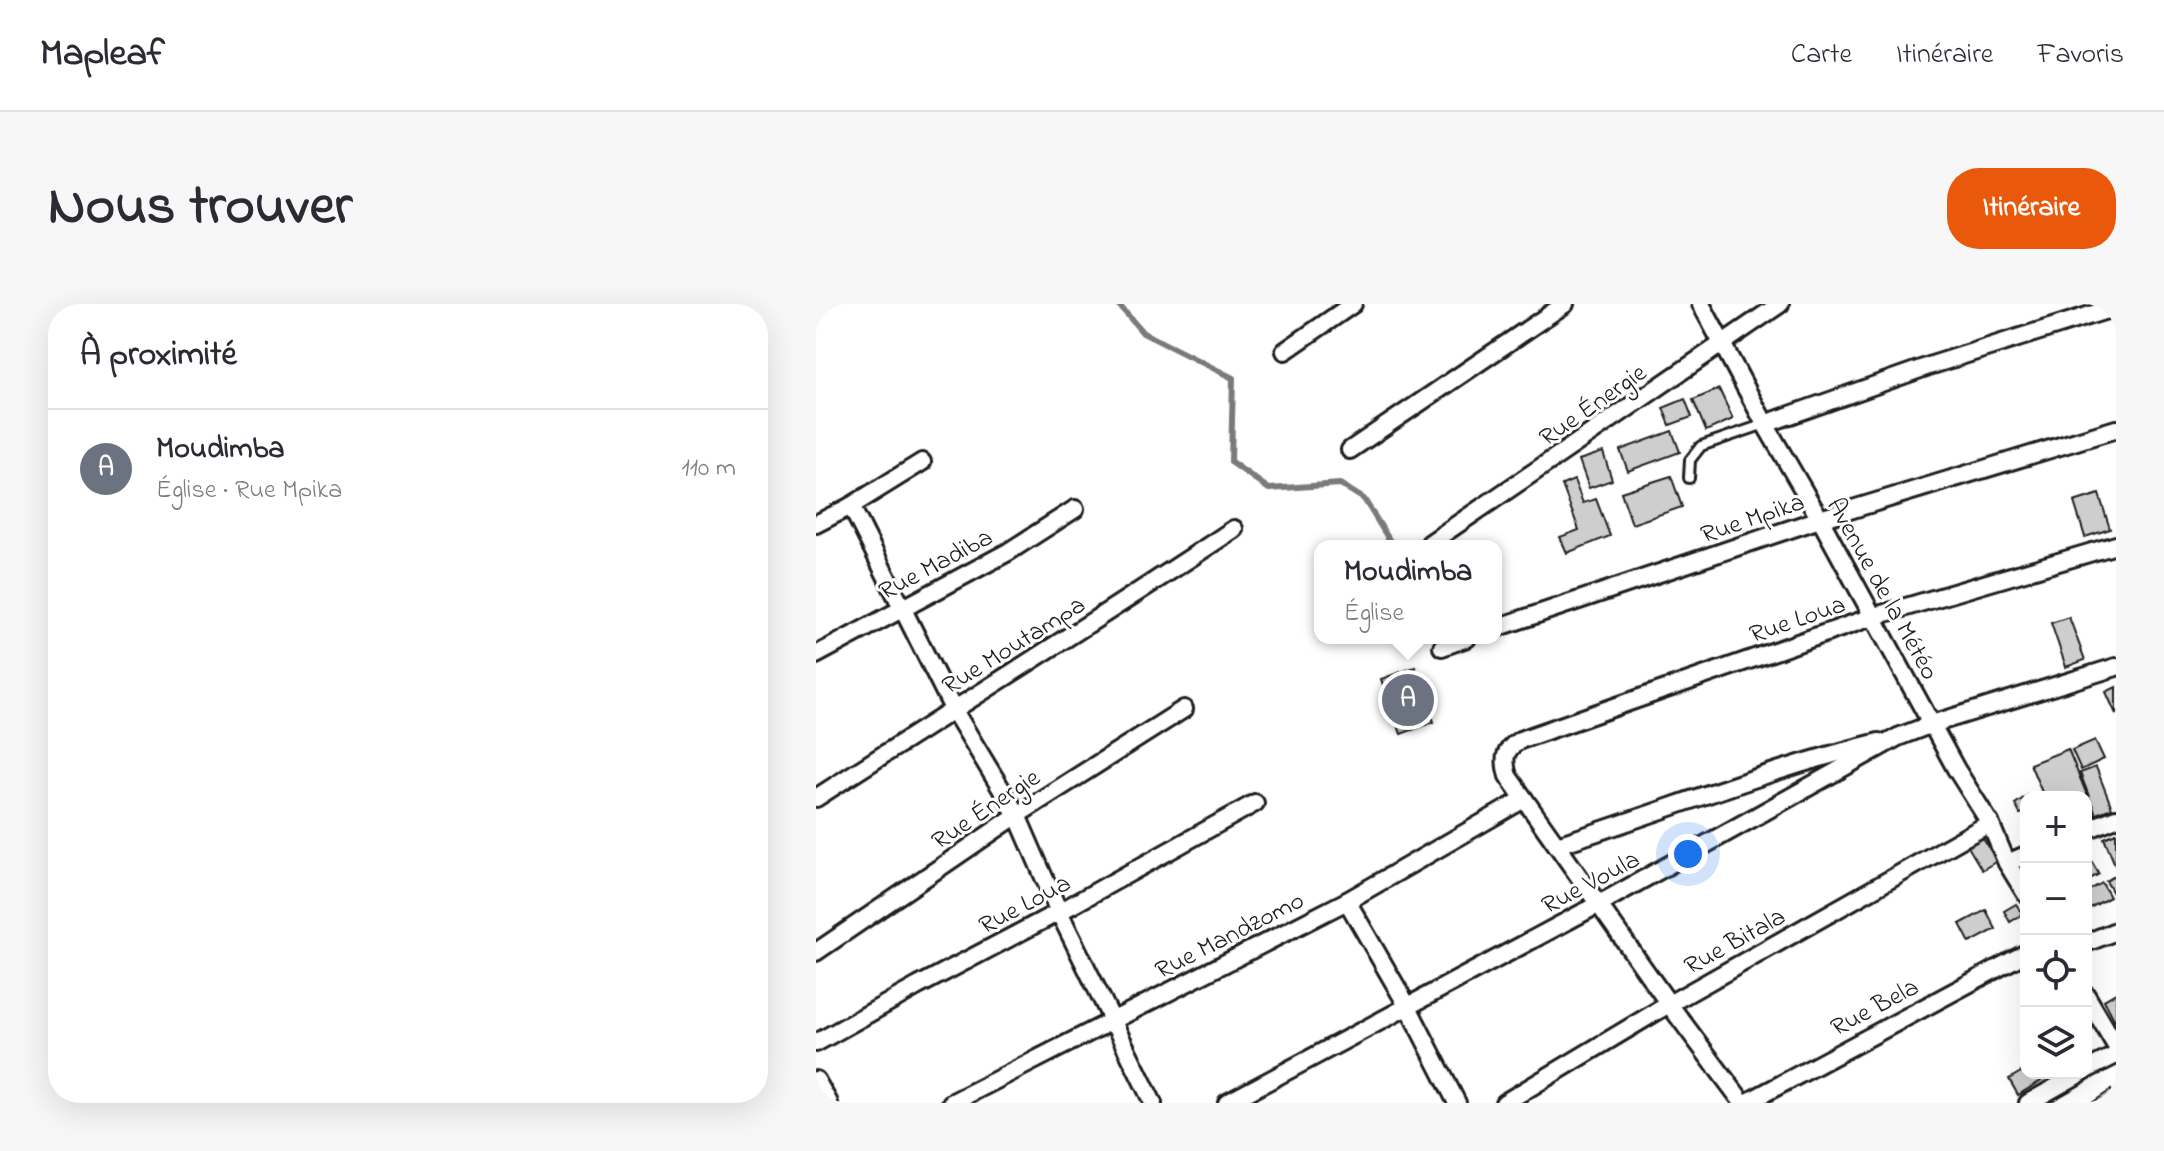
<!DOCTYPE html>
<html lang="fr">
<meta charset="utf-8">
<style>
:root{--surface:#fff;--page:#f7f7f7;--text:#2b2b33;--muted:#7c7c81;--line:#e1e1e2;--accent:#ea580c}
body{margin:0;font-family:"Indie Flower",sans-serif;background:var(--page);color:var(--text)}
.controls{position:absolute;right:24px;bottom:24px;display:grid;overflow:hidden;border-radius:16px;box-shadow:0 8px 32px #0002}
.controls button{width:72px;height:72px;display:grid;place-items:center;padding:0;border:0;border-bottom:2px solid var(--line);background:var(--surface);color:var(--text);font:40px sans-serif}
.you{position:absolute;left:872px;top:550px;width:28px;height:28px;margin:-20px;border:6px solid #fff;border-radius:50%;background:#1a73e8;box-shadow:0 0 0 12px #1a73e833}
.badge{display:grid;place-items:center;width:52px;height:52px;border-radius:50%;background:var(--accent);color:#fff;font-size:26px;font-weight:700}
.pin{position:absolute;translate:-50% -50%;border:4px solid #fff;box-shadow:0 2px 8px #0006}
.popup{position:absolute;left:498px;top:236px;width:188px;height:104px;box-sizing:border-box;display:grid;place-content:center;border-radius:16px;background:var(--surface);filter:drop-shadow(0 2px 6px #0005);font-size:26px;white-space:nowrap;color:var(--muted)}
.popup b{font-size:30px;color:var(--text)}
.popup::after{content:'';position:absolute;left:50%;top:100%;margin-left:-16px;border:16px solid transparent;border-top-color:var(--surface)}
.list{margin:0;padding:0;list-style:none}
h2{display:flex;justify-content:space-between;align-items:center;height:104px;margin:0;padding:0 32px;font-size:34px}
h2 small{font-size:26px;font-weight:400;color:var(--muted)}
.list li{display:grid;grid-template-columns:52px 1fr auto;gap:24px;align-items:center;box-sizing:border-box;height:120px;padding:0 32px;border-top:2px solid var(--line)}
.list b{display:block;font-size:30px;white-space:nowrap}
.list p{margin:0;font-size:26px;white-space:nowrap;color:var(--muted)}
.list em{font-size:26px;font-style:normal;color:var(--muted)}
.icon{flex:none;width:44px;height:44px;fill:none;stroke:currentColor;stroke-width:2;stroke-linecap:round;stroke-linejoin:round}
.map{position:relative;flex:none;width:1300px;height:799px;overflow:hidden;border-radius:32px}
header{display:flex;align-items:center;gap:48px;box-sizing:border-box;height:112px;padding:0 40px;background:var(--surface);border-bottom:2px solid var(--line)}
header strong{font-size:38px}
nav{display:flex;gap:44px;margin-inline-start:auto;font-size:28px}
.intro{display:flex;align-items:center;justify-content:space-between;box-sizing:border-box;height:192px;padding:0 48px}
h1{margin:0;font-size:56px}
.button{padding:20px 36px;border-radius:32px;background:var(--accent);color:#fff;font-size:28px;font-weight:700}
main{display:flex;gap:48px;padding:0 48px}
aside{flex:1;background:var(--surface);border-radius:32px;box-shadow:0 8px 32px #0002}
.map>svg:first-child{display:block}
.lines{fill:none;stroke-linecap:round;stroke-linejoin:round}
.stream{stroke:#7a7a7a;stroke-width:6}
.building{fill:#cecece;stroke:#1c1c1c;stroke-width:2}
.lane-casing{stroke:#1c1c1c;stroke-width:14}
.street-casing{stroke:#1c1c1c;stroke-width:22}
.lane{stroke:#fff;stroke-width:8}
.street{stroke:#fff;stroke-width:16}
.labels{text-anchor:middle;stroke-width:6;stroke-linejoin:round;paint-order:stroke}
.street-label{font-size:26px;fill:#1c1c1c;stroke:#fff}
</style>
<header>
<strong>Mapleaf</strong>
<nav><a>Carte</a><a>Itinéraire</a><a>Favoris</a></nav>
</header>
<div class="intro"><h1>Nous trouver</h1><a class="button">Itinéraire</a></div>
<main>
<aside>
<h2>À proximité<small></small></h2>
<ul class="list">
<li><span class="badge" style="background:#6b7280">A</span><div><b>Moudimba</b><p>Église · Rue Mpika</p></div><em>110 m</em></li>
</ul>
</aside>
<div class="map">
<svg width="1300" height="799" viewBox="0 0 1300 799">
<rect width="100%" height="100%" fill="#fff"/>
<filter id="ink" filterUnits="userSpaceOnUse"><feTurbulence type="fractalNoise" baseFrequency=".0125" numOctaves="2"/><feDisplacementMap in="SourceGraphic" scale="16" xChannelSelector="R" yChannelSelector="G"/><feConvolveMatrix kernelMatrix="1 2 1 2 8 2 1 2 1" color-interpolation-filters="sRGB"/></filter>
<g filter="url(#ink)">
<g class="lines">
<polyline class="stream" points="302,0 327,29 417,74 415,158 453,185 524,180 548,195 577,242"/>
</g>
<g class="building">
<polygon points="903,85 917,115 890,127 877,96"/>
<polygon points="869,95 876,113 854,121 847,104"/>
<polygon points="856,127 864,148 812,167 804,146"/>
<polygon points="787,148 796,176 773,184 763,156"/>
<polygon points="855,172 866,203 816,220 805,188"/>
<polygon points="758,176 767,199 780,195 794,232 751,249 744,233 763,226 746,181"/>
<polygon points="1283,190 1294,225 1269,233 1258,198"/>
<polygon points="1253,313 1269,356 1250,363 1235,319"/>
<polygon points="599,363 618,418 585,430 565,375"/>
<polygon points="1300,383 1300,410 1290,388"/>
<polygon points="1279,436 1288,455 1265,466 1256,446"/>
<polygon points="1252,445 1279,510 1270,514 1270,493 1228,493 1214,460"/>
<polygon points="1280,463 1296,504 1280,510 1264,469"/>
<polygon points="1212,491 1213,493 1210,493 1210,508 1204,510 1199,500"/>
<polygon points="1300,529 1300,563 1288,534"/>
<polygon points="1166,533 1181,557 1166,566 1151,541"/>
<polygon points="1270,548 1283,570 1270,577"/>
<polygon points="1300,571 1300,594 1290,577"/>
<polygon points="1286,579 1294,593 1270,606 1270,588"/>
<polygon points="1200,600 1207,610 1194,618 1188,607"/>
<polygon points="1170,606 1180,625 1154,639 1144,620"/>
<polygon points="1300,689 1300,717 1299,717 1288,696"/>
<polygon points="1210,765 1210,769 1221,769 1225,777 1202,791 1193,775"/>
<polygon points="1295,786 1300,795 1300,799 1276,799"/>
</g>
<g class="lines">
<g class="lane-casing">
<polyline id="lane" points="873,174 874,156 885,142 949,120"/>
</g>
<g class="street-casing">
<g id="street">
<polyline points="885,0 949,120 1004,215 1140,465 1174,519 1191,559 1210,590"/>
<polyline points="469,47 537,0"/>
<polyline points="949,120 1116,61 1300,3"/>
<polyline points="534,146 749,0"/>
<polyline points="35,202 137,405 201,511 243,608 337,799"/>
<polyline points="0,220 35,202 106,158"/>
<polyline points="614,239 964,0"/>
<polyline points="680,324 1004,215 1300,125"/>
<polyline points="626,343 651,334"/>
<polyline points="0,351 192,248 259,205"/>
<path d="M0,494C139,404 280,317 418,225"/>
<polyline points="1270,526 1300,514"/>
<path d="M741,541C849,507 953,465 1063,438"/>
<polyline points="1191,559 1210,551"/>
<polyline points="531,597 592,703 641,799"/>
<polyline points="1270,639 1300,627"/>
<polyline points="0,648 201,511 368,405"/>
<polyline points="1270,691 1300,742"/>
<polyline points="0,739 102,682 256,601 439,499"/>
<polyline points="1270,766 1300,751"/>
<polyline points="0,776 13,799"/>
<polyline points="135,799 531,597 708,495"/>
<polyline points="411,799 783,600 1082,433 1116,420 1300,363"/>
<polyline points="688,799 853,700 1174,519"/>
<path d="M927,799L853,700L692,472C687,454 688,446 704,436L1056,313L1300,241"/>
<polyline points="930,799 1210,649"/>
<polyline points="1212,799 1265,769"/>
</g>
</g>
<use href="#lane" class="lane"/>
<use href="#street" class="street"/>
</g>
</g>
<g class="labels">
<g class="street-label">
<text transform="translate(776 100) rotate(-35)" y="9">Rue Énergie</text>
<text transform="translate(936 213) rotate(-19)" y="9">Rue Mpika</text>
<text transform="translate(119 259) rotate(-28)" y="9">Rue Madiba</text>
<text transform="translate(1068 284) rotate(61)" y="9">Avenue de la Météo</text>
<text transform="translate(981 314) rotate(-19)" y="9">Rue Loua</text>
<text transform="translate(197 340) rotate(-32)" y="9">Rue Moutampa</text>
<text transform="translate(169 504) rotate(-34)" y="9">Rue Énergie</text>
<text transform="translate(774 577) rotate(-28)" y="9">Rue Voula</text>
<text transform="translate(208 599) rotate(-28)" y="9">Rue Loua</text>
<text transform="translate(413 630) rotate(-27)" y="9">Rue Mandzomo</text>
<text transform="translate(918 636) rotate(-29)" y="9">Rue Bitala</text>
<text transform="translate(1058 702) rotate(-28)" y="9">Rue Bela</text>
</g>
</g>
</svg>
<div class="controls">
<button>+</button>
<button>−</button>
<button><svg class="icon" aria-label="locate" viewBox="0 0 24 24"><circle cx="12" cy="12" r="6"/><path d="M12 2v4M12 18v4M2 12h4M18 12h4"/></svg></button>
<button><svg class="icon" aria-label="layers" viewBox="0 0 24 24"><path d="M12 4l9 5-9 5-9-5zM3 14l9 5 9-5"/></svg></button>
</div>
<div class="you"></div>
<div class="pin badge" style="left:592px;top:396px;background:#6b7280">A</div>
<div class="popup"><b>Moudimba</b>Église</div>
</div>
</main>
